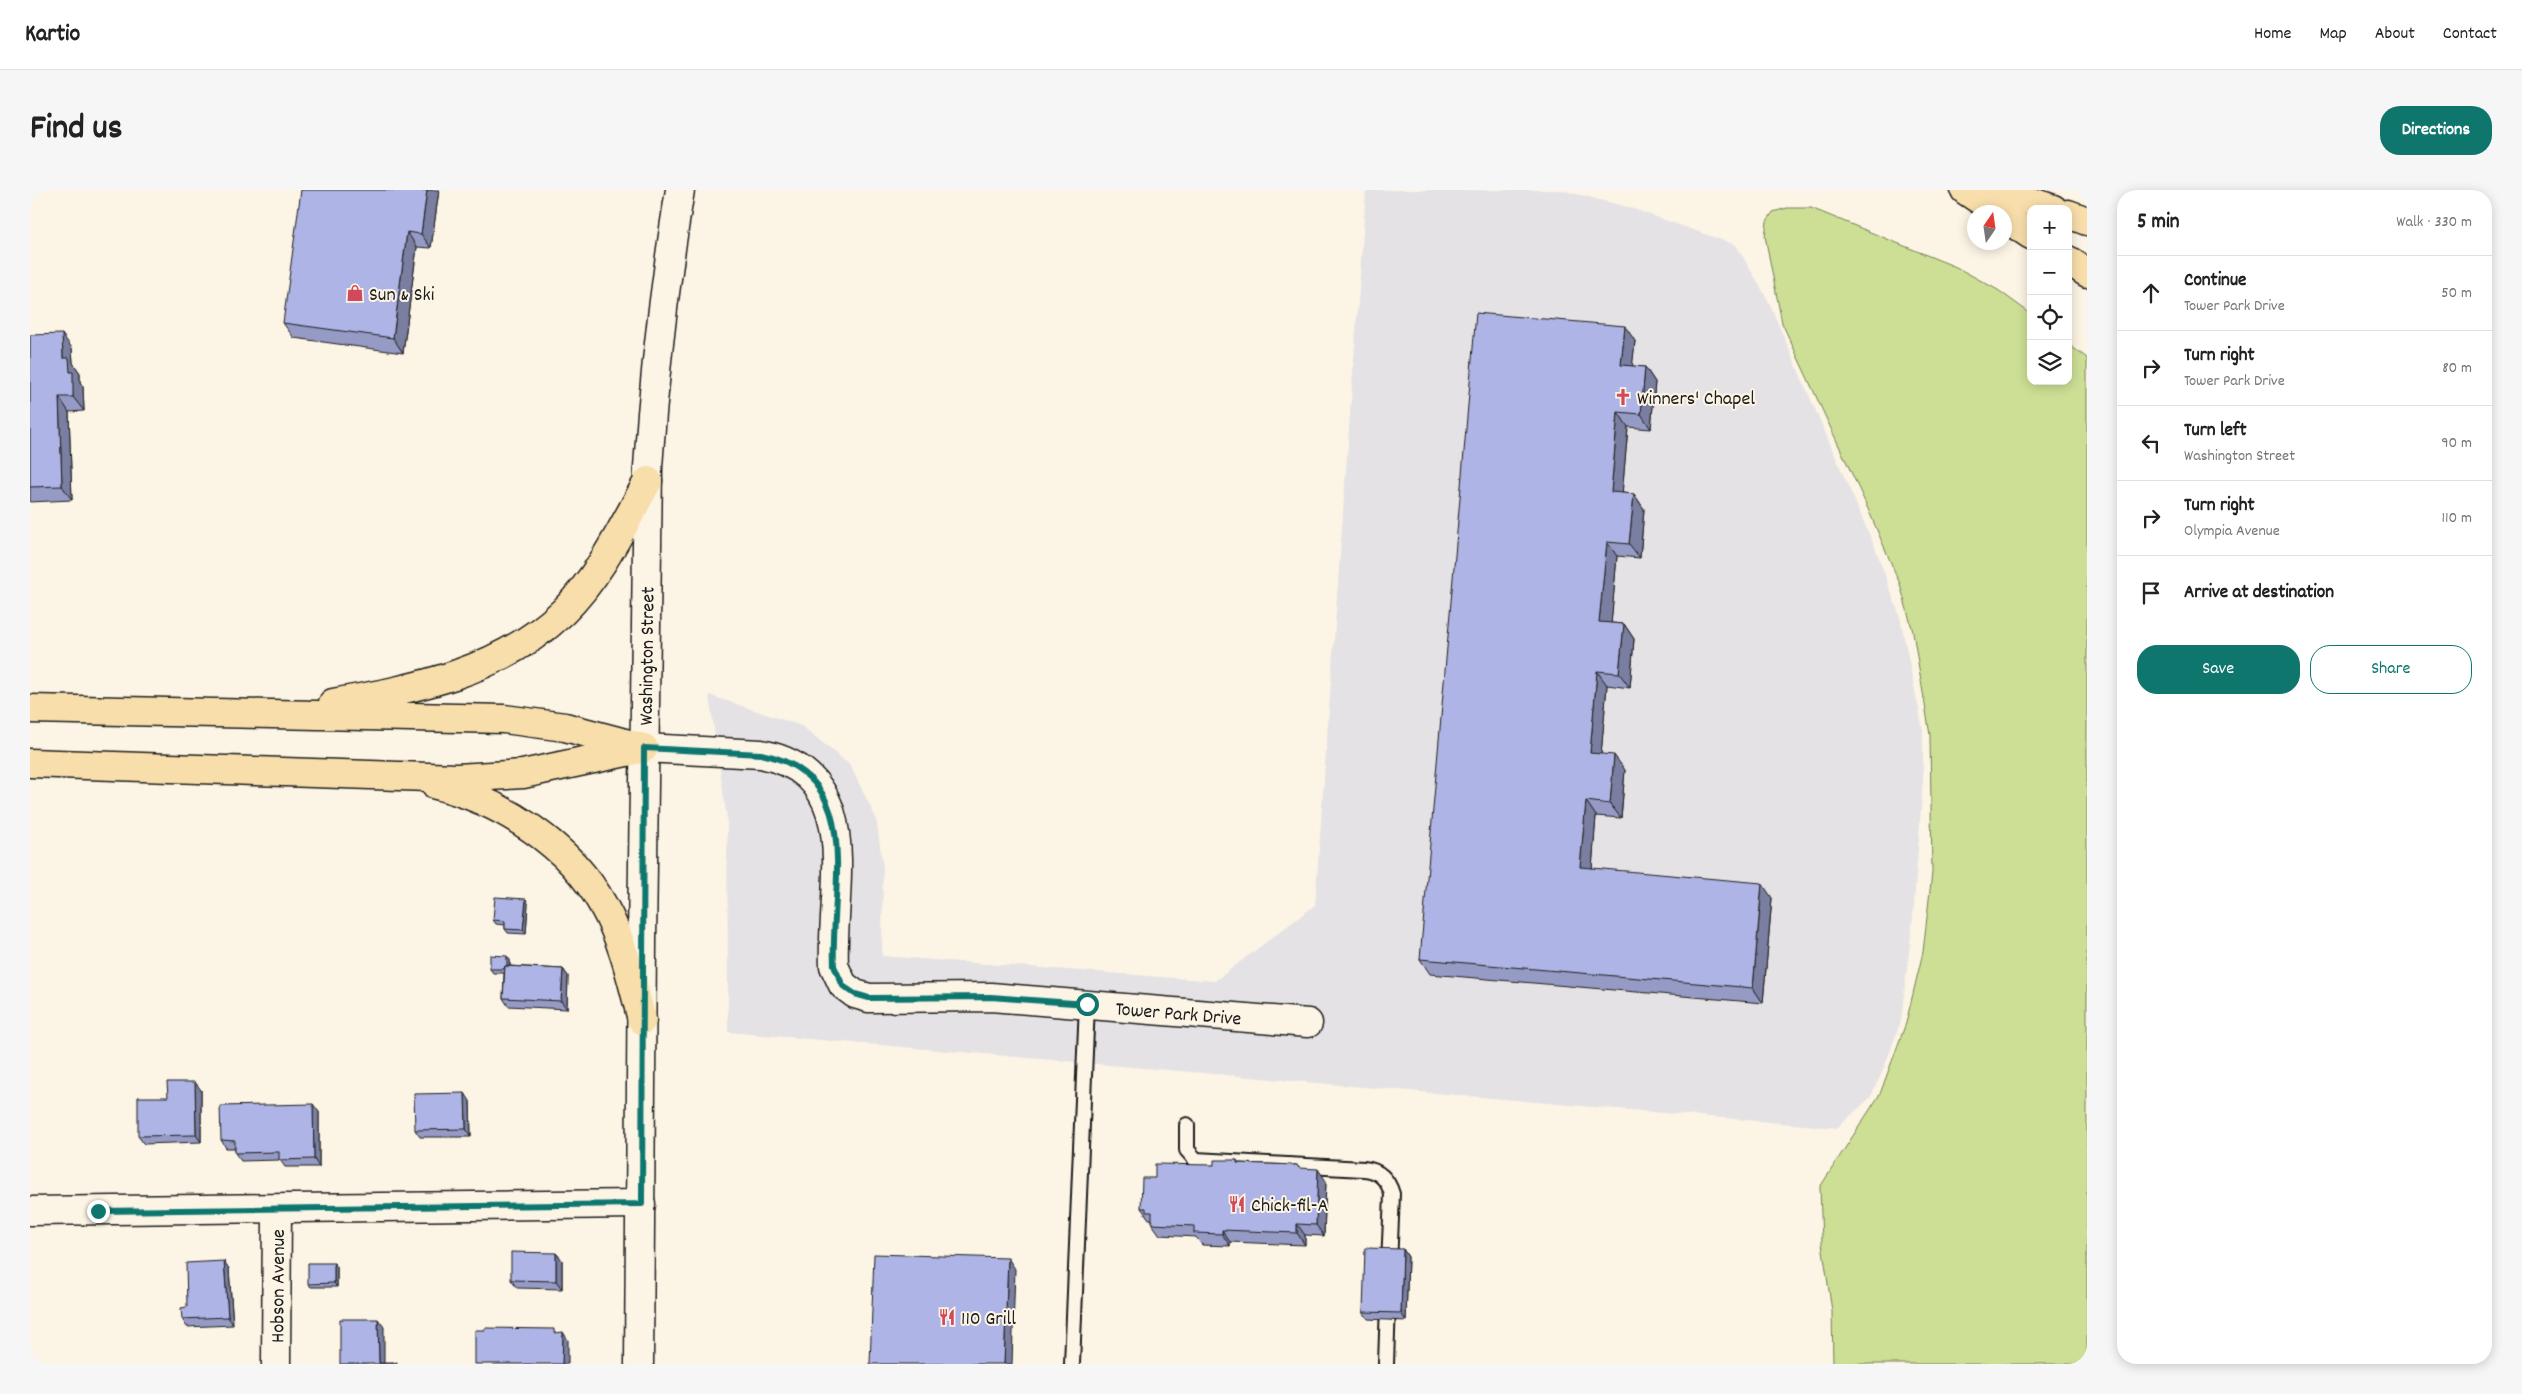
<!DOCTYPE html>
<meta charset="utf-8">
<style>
:root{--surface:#fff;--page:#f6f6f6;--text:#222;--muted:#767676;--line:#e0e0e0;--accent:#0f766e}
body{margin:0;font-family:Dekko,sans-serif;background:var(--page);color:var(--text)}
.controls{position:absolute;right:15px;top:15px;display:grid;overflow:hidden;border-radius:10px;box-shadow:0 2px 12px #0003}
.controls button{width:45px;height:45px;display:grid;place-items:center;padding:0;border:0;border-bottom:1px solid var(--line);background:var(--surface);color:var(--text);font:25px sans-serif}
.compass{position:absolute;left:1937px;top:15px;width:45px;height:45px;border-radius:50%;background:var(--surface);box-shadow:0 2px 12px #0003;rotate:13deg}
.stop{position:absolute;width:15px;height:15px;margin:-11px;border:4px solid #0f766e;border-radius:50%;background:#fff}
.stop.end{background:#0f766e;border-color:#fff;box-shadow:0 1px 5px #0008}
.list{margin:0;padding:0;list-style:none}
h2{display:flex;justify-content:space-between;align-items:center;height:65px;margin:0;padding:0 20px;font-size:21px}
h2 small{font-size:16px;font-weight:400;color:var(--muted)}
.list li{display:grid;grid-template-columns:32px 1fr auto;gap:15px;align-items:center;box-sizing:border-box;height:75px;padding:0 20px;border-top:1px solid var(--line)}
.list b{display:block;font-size:19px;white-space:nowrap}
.list p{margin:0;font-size:16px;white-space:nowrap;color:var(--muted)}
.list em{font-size:16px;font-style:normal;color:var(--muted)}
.actions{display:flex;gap:10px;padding:15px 20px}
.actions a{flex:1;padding:11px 0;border:1px solid var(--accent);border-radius:20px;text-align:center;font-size:18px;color:var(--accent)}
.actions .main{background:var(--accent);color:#fff}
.icon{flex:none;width:28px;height:28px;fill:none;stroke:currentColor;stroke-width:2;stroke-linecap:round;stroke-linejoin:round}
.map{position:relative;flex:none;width:2057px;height:1174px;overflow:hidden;border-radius:20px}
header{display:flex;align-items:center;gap:30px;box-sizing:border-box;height:70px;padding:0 25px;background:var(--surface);border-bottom:1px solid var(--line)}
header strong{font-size:24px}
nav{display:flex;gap:28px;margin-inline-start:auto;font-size:18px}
.intro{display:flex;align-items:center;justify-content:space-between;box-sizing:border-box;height:120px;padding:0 30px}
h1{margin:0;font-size:35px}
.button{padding:12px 22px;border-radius:20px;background:var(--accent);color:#fff;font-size:18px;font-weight:700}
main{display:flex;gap:30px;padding:0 30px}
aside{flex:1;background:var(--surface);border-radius:20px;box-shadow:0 2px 12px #0003}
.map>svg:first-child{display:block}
.built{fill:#e5e2e5}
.green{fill:#ccdf94;stroke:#747e58}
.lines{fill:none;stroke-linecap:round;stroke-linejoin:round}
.service-casing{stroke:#1c1c1c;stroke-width:18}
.minor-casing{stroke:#1c1c1c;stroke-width:31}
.secondary-casing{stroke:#1c1c1c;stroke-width:31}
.motorway-casing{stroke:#1c1c1c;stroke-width:31}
.service{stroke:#fcf5e5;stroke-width:14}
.minor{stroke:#fcf5e5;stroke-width:28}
.secondary{stroke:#fcf5e5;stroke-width:28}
.motorway{stroke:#f8deab;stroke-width:28}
.wall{fill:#969bc5;stroke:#1c1c1c}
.shaded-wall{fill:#7a7ea0;stroke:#1c1c1c}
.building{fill:#aeb4e5;stroke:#1c1c1c}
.route{stroke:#0f766e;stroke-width:6}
.labels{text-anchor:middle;stroke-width:4;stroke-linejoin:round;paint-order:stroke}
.poi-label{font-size:20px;fill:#1c1c1c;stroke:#fcf5e5;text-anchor:start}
.street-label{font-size:20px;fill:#1c1c1c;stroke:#fcf5e5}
</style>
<header>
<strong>Kartio</strong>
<nav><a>Home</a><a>Map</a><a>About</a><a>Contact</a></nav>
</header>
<div class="intro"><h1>Find us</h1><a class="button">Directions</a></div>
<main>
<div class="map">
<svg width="2057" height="1174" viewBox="0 0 2057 1174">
<rect width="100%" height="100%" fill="#fcf5e5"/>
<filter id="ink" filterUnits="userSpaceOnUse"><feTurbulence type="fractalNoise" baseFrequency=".02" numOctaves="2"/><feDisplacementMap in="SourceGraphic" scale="10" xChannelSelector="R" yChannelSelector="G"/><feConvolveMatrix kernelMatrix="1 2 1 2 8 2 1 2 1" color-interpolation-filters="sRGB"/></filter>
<g filter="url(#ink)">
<polygon class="built" points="1336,0 1531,0 1601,18 1706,55 1737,108 1846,360 1870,427 1893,540 1893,590 1883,728 1871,831 1854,878 1840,908 1807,938 698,842 697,629 679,505 772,536 820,575 846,628 853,677 852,766 1185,791 1285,715"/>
<polygon class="green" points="1757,18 1781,18 1926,77 1968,100 2001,124 2001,191 2038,191 2038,154 2057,168 2057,1174 1803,1174 1802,1121 1792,1053 1790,997 1850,904 1876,833 1893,762 1902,683 1900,545 1883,442 1870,394 1835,312 1752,133 1735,46 1737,31 1743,22"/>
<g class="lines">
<g class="service-casing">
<g id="service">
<path d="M1157,935V960L1166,970L1334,979C1349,980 1358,990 1362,1004L1359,1076"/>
<polyline points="1042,1174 1057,814"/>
<polyline points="1356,1174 1358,1112"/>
</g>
</g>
<g class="minor-casing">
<g id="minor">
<path id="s1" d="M614,558L731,564C837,585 800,698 804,776L813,795L825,804L839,808L961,807L1278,833"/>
<path id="s2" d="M246,1174L247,1019"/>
</g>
</g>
<g class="secondary-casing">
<g id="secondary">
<polyline points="0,1021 611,1014"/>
<path id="s3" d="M609,1174L612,752L618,277C624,184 635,92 650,0"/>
</g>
</g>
<g class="motorway-casing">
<g id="motorway">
<polyline points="1935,0 1968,22"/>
<polyline points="1968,0 2023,19"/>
<polyline points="2038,24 2057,31"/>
<polyline points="1974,27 2001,45"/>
<polyline points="2038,70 2057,83"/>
<path d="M303,513C386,498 469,483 533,422C570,386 593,336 618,291"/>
<polyline points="0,519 474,529 535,537 614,558"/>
<polyline points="0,573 427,588 493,584 610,559"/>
<path d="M406,595C471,611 540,655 573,715C593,750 602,791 612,830"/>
</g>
</g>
<use href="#service" class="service"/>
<use href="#minor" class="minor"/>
<use href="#secondary" class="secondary"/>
<use href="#motorway" class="motorway"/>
</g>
<g class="wall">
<polygon points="409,0 401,58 387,57 373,163 264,148 253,133"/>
<polygon points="0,145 42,158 43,173 50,183 50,192 53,197 54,221 39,222 42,310 0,312"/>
<polygon points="1605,151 1602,176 1615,177 1625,192 1621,239 1598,237 1592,303 1604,304 1614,319 1610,368 1587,366 1581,433 1594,434 1604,449 1600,498 1577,495 1571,564 1595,580 1591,628 1566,626 1562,678 1742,708 1733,813 1400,784 1390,769"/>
<polygon points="498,713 496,744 478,743 475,739 475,735 466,734 463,730"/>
<polygon points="480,770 480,776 533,779 538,786 537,819 478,816 473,808 474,783 463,783 460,779"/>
<polygon points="171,900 171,952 114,954 108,946 138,907"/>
<polygon points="440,911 441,947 390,947 385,940"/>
<polygon points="289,922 289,977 255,977 250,970 211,971 205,963 205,958 196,958 191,950"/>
<polygon points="1207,970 1209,973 1267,975 1269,978 1296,991 1294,1046 1275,1045 1275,1055 1200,1052 1200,1056 1172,1055 1166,1047 1130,1045 1122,1034 1122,1030 1121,1029 1119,1029 1111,1018 1125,988"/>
<polygon points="1373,1059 1378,1067 1376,1131 1338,1129 1333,1122"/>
<polygon points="526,1063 532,1070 532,1099 487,1098 481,1090"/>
<polygon points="194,1071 199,1079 203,1135 157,1137 152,1129 157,1117"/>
<polygon points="307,1077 307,1097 281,1097 278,1094"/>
</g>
<g class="shaded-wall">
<polygon points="397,0 409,0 401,58 391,44"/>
<polygon points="377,42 387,57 373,163 363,148"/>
<polygon points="1595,136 1605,151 1601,189 1591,175"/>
<polygon points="32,144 42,158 43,173 50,183 50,192 53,197 54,221 43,207 40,182 33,168"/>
<polygon points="1615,177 1625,192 1621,239 1611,224"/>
<polygon points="29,207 39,222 42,310 32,296"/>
<polygon points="1588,222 1598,237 1591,317 1581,302"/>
<polygon points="1604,304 1614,319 1610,368 1599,354"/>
<polygon points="1577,352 1587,366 1580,447 1569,432"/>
<polygon points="1594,434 1604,449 1600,498 1589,483"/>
<polygon points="1567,481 1577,495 1570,577 1560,563"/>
<polygon points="1584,565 1595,580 1591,628 1580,614"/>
<polygon points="1556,611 1566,626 1561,692 1550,677"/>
<polygon points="1732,693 1742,708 1733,813 1723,798"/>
<polygon points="496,709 498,713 496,744 493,740"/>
<polygon points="477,766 480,770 479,783 476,779"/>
<polygon points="533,779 538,786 537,819 531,811"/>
<polygon points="165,892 171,900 171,952 166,945"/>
<polygon points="435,903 440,911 441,947 436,939"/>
<polygon points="283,914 289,922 289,977 284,969"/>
<polygon points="1288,979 1296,991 1294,1046 1286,1035"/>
<polygon points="1267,1034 1275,1045 1275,1055 1267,1043"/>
<polygon points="1192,1040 1200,1052 1200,1056 1192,1044"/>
<polygon points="1373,1059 1378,1067 1376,1131 1371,1123"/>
<polygon points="526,1063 532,1070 532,1099 526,1091"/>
<polygon points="978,1068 985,1079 982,1174 974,1174"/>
<polygon points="194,1071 199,1079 203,1135 198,1127"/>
<polygon points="304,1073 307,1077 307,1097 304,1093"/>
<polygon points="348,1129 354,1137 354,1174 349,1173"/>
<polygon points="533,1142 538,1150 538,1174 532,1174"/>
</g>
<g class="building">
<polygon points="271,0 397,0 391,44 377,42 363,148 253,133"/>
<polygon points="1446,123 1595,136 1591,175 1615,177 1611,224 1588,222 1581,302 1604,304 1599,354 1577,352 1569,432 1594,434 1589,483 1567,481 1560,563 1584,565 1580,614 1556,611 1550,677 1732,693 1723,798 1390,769"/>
<polygon points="32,144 33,168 39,168 40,182 43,182 43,207 29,207 32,296 0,297 0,145"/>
<polygon points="465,707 496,709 493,740 475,739 475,731 463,730"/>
<polygon points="460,765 477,766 477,776 475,776 474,779 460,779"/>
<polygon points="475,776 533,779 531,811 473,808"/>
<polygon points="137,892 165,892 166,945 108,946 108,907 138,907"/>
<polygon points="435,903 436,939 385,940 384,904"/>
<polygon points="283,914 284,969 249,970 249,962 205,963 205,951 191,950 190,916"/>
<polygon points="1184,970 1207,970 1207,973 1267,975 1269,978 1288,979 1286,1035 1267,1034 1267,1043 1192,1040 1192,1044 1164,1043 1164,1036 1122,1034 1122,1022 1116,1022 1116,1018 1111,1018 1112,988 1125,988 1125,974 1184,975"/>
<polygon points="1335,1058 1373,1059 1371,1123 1333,1122"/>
<polygon points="481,1062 526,1063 526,1091 481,1090"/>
<polygon points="844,1064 978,1068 974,1174 840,1174"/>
<polygon points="194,1071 198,1127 152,1129 151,1118 157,1117 156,1073"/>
<polygon points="278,1073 304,1073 304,1093 278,1094"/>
<polygon points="310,1129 348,1129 349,1173 367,1173 367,1174 310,1174"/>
<polygon points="455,1138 524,1139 524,1143 533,1142 532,1174 445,1174 445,1140 455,1140"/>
</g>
</g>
<g class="lines" filter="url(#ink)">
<path class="route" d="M68,1021L612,1014L614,558L731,564C837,585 800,698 804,776L813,796L825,804L839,808L961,807L1057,814"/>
</g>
<defs>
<g id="shop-bare" transform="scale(1.35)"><path d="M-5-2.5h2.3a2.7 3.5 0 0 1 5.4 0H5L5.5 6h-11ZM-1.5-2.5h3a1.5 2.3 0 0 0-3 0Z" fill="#d1495b" stroke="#fcf5e5" stroke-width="2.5" paint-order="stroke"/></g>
<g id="church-bare" transform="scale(1.35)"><path d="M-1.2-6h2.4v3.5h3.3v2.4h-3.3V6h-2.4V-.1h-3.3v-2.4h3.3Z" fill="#d1495b" stroke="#fcf5e5" stroke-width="2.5" paint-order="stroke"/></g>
<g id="restaurant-bare" transform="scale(1.35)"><path d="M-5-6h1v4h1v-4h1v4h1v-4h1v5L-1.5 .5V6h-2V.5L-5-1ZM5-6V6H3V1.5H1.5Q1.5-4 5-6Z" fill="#d1495b" stroke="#fcf5e5" stroke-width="2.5" paint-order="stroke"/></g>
</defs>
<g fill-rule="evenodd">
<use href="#shop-bare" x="325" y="103"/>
<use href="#church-bare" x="1593" y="207"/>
<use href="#restaurant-bare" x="1207" y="1014"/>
<use href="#restaurant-bare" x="917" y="1127"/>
</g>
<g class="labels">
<g class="poi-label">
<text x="339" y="110">Sun &amp; Ski</text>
<text x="1607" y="214">Winners' Chapel</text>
<text x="1221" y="1021">Chick-fil-A</text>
<text x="931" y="1134">110 Grill</text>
</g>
<g class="street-label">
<text dy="7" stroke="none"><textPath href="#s3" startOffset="708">Washington Street</textPath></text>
<text dy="7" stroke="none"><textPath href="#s1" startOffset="728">Tower Park Drive</textPath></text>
<text dy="7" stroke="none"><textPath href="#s2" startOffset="78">Hobson Avenue</textPath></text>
</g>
</g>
</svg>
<div class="controls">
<button>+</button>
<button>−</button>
<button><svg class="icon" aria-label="locate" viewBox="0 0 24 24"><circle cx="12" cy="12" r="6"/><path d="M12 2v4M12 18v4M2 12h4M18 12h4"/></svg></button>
<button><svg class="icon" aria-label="layers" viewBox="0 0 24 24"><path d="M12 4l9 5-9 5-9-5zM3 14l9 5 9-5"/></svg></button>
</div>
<svg class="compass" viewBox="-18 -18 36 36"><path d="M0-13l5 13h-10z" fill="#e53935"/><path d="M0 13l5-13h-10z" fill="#767676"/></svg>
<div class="stop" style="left:1057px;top:814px"></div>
<div class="stop end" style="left:68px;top:1021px"></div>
</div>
<aside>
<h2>5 min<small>Walk · 330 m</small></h2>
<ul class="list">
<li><svg class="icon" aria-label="ahead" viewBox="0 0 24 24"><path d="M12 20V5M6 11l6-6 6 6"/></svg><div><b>Continue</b><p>Tower Park Drive</p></div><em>50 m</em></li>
<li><svg class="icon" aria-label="right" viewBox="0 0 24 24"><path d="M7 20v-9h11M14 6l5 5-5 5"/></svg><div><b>Turn right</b><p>Tower Park Drive</p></div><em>80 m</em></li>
<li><svg class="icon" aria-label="left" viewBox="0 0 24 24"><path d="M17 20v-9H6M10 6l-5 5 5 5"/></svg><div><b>Turn left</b><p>Washington Street</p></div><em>90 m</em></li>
<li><svg class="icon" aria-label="right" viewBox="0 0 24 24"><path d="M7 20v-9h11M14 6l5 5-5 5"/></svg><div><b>Turn right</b><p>Olympia Avenue</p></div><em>110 m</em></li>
<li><svg class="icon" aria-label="arrive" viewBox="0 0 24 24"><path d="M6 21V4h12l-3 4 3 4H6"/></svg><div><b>Arrive at destination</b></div></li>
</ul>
<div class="actions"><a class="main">Save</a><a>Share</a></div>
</aside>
</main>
